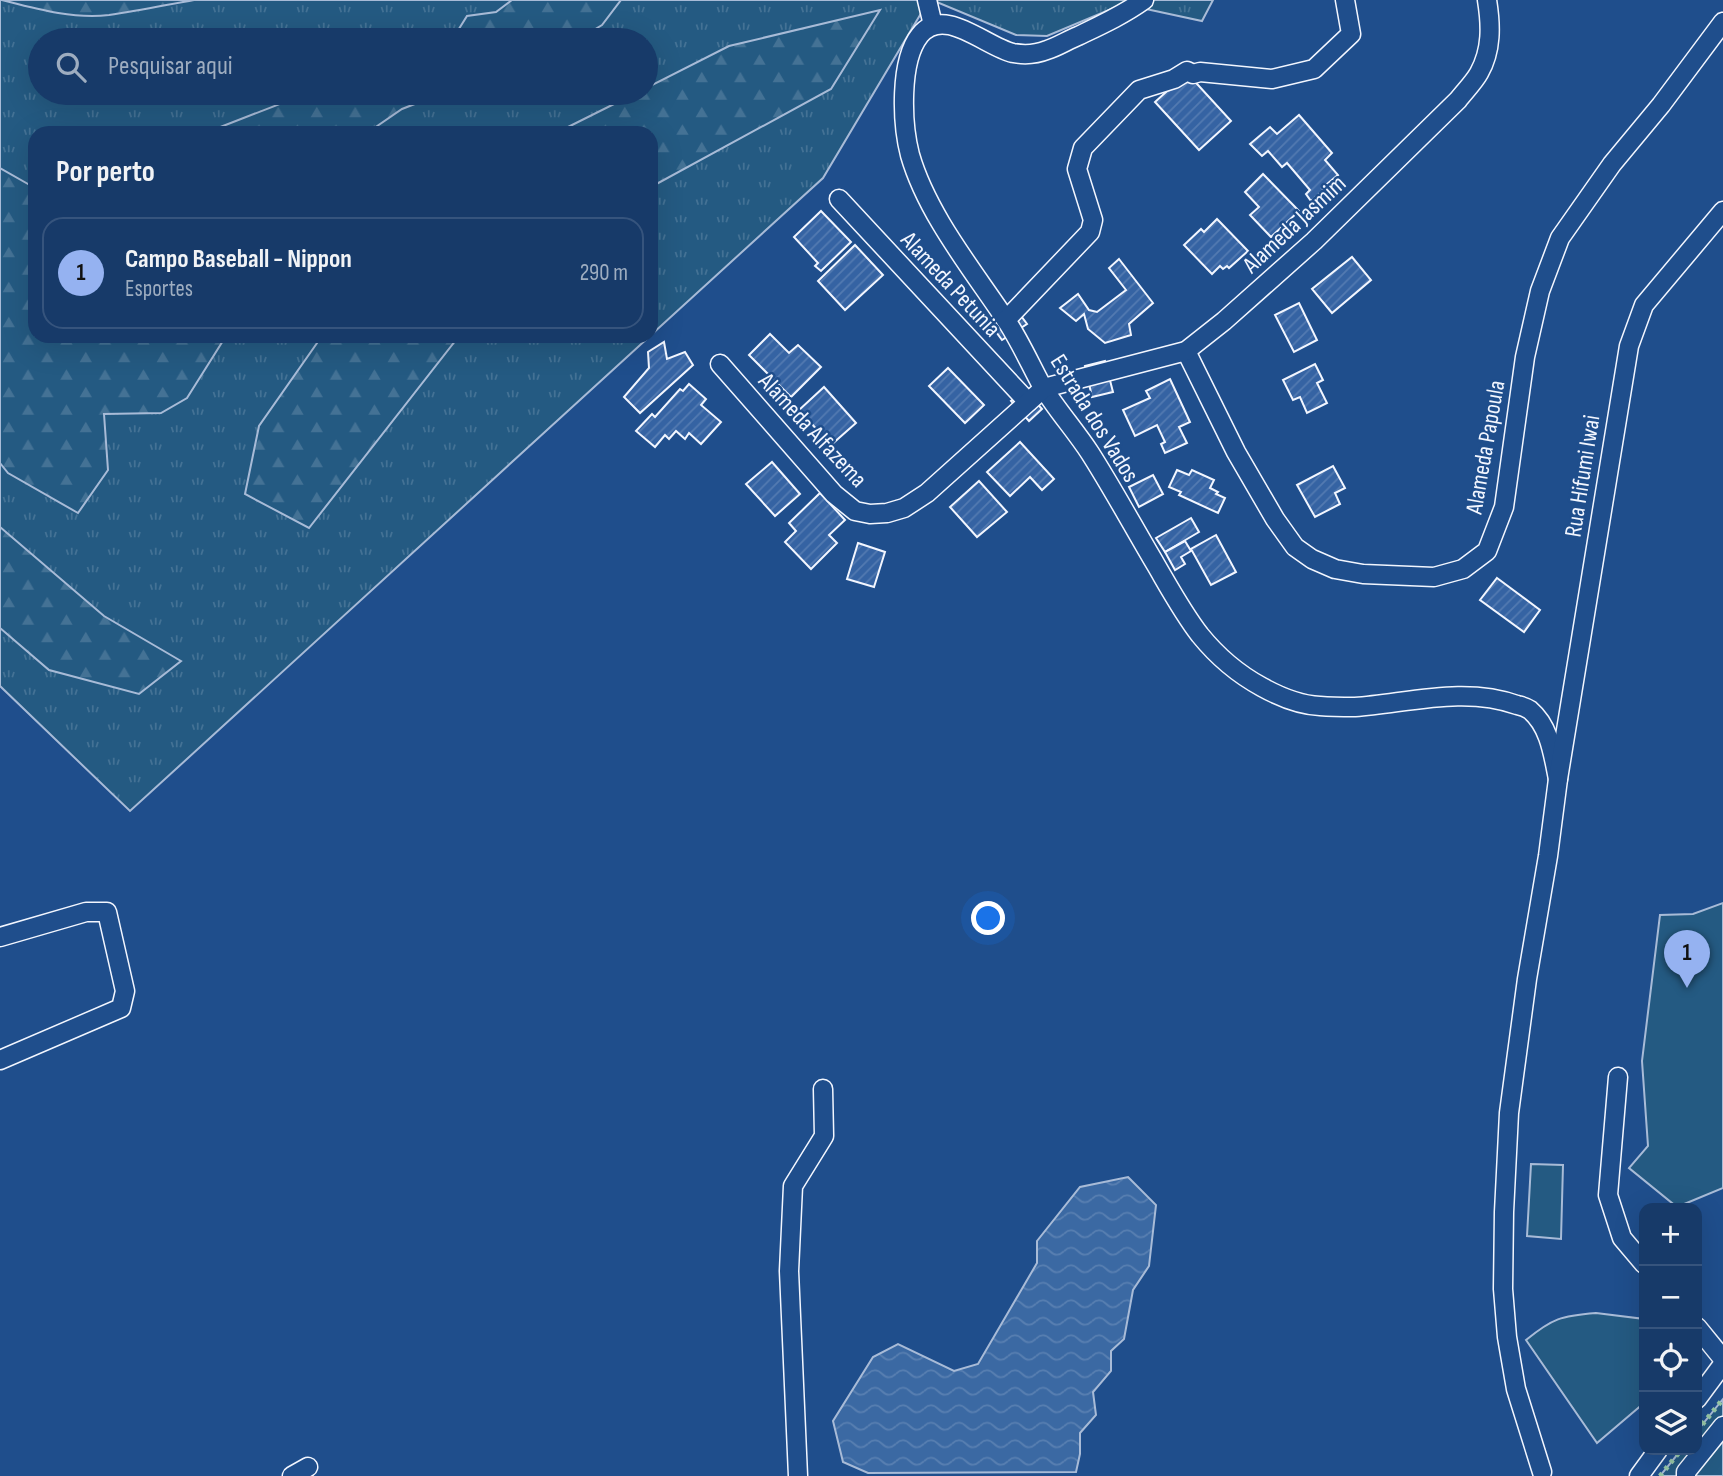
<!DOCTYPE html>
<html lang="pt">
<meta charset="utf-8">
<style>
:root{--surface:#173a69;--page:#244571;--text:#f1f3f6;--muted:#9eadc0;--line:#36547d;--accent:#95b2f1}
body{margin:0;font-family:"Sofia Sans Condensed",sans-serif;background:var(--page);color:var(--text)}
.controls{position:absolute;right:21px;bottom:21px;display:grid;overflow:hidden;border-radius:14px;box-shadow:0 7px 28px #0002}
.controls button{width:63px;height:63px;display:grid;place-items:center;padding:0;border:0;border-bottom:2px solid var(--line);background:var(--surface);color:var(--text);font:35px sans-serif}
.you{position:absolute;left:989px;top:919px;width:24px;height:24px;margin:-18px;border:5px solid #fff;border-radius:50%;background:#1a73e8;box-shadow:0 0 0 10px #1a73e833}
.badge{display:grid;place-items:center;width:46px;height:46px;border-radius:50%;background:var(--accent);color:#111;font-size:23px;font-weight:700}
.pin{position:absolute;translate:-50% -58px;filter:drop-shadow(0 2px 4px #0008)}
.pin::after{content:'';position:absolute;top:37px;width:24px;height:21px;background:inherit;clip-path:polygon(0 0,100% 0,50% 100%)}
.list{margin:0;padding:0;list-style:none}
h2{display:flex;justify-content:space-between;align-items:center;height:91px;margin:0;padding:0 28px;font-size:30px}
h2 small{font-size:23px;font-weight:400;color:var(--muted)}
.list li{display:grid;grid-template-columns:46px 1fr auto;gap:21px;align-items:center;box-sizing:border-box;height:112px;margin:0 14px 14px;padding:0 14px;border:2px solid var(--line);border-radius:21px}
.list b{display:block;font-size:26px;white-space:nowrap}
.list p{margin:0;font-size:23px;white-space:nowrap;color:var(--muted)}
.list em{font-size:23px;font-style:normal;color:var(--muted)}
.icon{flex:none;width:38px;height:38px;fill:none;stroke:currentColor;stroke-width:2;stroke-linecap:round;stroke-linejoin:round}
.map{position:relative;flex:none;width:1723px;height:1476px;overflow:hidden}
.search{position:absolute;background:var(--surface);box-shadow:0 7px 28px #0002;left:28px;top:28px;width:630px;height:77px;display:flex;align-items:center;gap:18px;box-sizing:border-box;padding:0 24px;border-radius:38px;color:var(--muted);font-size:26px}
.panel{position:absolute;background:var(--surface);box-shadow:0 7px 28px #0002;left:28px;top:126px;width:630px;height:217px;border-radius:21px}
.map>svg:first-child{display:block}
.grass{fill:url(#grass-tufts);stroke:#a8bbd7;stroke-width:2;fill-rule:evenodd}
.forest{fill:url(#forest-firs);stroke:#a8bbd7;stroke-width:2}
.pitch{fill:#245a82;stroke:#a8bbd7;stroke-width:2}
.water{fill:url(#water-waves);stroke:#a8bbd7;stroke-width:2}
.building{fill:url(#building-hatch);stroke:#f2f6ff;stroke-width:2}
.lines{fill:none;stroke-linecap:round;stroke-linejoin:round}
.minor-casing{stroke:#f2f6ff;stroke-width:21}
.minor{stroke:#1f4e8c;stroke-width:18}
.hedge{stroke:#97c8a6;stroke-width:5;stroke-dasharray:3.5 5;stroke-linecap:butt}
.labels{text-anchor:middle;stroke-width:5;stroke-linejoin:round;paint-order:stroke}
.street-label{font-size:24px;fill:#f2f6ff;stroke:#1f4e8c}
</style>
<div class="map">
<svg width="1723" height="1476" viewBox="0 0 1723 1476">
<defs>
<pattern id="grass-tufts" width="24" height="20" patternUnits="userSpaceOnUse" patternTransform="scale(1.75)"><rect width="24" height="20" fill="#245a82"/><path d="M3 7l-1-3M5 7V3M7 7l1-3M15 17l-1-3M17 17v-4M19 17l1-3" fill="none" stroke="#447295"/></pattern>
<pattern id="forest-firs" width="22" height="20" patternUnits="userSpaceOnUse" patternTransform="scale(1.75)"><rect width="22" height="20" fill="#245a82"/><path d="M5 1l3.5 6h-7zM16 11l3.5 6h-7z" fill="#447295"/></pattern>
<pattern id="water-waves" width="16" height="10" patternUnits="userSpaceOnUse" patternTransform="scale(1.75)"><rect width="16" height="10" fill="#3b69a3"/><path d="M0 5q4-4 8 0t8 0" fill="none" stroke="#587fb1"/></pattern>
<pattern id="building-hatch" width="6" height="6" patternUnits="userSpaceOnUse" patternTransform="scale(1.75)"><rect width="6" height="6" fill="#3563a3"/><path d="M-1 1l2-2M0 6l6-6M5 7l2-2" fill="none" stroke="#537ab1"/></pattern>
</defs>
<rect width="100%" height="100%" fill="#1f4e8c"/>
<g class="grass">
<path d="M0,0H929L823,178L651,335V133H35V336H650L130,811L0,686ZM40,40H646V93H40Z"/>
<polygon points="932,0 1213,0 1202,21 1123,4 1047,36 1016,35"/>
</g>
<g class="forest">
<path d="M2,0H194C166,5 137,11 109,15C72,19 37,9 2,0Z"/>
<polygon points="512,0 621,0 602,25 577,40 452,40 467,16 496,12"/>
<polygon points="880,10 831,89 651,187 651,133 556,133 636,93 646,93 646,88 729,46"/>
<polygon points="308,93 443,93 402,109 367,133 205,133"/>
<polygon points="0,168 35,188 35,336 226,336 187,398 161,413 104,414 108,470 78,513 8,473 0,463"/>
<polygon points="322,336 459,336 309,528 245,494 259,426"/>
<polygon points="0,527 104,616 181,661 139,694 49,670 0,628"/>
</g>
<g class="pitch">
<polygon points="1723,903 1723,1188 1677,1207 1629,1168 1648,1146 1642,1061 1660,915 1693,914"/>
<polygon points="1531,1164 1563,1165 1561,1239 1527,1236"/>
<path d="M1596,1313L1644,1319V1403L1597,1443L1526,1340C1553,1318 1561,1316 1596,1313Z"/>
<polygon points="1723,1399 1723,1476 1660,1476 1681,1450 1697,1450 1697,1431"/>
</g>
<polygon class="water" points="1128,1177 1156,1205 1149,1266 1133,1290 1124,1339 1111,1351 1111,1371 1093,1392 1096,1415 1080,1433 1080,1454 1076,1472 868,1473 843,1462 833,1421 873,1357 898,1344 954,1371 978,1364 1037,1263 1037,1241 1080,1187"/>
<g class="building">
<polygon points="1187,73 1231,121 1199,150 1155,102"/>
<polygon points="1299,115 1332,153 1325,160 1338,175 1322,188 1324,190 1311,201 1306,194 1310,190 1287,163 1282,167 1268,151 1262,156 1250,144 1270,127 1277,134"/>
<polygon points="1263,174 1299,211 1271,237 1250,215 1259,207 1245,192"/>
<polygon points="821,211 851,242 821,271 815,266 818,263 794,237"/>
<polygon points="1217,219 1248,251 1229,268 1227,266 1223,269 1220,266 1212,274 1184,245 1201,229 1204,232"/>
<polygon points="855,245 883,275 845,310 818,281"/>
<polygon points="1352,257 1371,280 1332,313 1312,289"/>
<polygon points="1119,259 1153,303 1129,324 1131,335 1105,343 1088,329 1084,314 1076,321 1060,308 1078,294 1089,310 1097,312 1126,290 1109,268"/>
<polygon points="1299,303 1317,340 1294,352 1275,315"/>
<polygon points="1016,309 1027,324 1002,340 991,325"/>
<polygon points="770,334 789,353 798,345 821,367 791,397 749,355"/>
<polygon points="664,342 667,359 685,352 693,365 640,413 624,397 649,368 648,352"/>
<polygon points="1105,361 1113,392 1092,397 1085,366"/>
<polygon points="1315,364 1323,380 1317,383 1327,403 1307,413 1300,397 1293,400 1283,380"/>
<polygon points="948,368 984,405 965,423 929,386"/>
<polygon points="1170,379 1190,422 1179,427 1187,443 1165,453 1161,444 1165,442 1157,425 1135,436 1123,410 1150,398 1146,391"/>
<polygon points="689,384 706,399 701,405 721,422 701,444 689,433 685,439 676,431 669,439 665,435 655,447 636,431 652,414 655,417 680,389 683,391"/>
<polygon points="824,387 856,423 831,445 799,410"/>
<polygon points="1025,390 1042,409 1029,421 1011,401"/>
<polygon points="1020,442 1054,479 1042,490 1030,477 1010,496 987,472"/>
<polygon points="772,462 800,494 775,516 746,484"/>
<polygon points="1333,466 1345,488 1335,493 1340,504 1315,517 1297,485"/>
<polygon points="1177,470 1189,475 1192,470 1214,480 1210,488 1218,492 1216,494 1225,498 1218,513 1179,495 1181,492 1169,487"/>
<polygon points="1153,475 1163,494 1139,507 1129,487"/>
<polygon points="979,481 1007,512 977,537 950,507"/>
<polygon points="820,493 845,520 829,535 837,543 811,569 785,542 796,531 789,523"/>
<polygon points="1191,518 1199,532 1165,552 1156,538"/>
<polygon points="1216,535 1236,572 1211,585 1191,549"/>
<polygon points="1185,541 1191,551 1181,557 1185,564 1175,570 1165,552"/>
<polygon points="858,543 885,552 874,587 847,579"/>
<polygon points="1497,578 1540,610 1524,632 1480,600"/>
</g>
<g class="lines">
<g class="minor-casing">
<g id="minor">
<polyline points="927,0 933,25"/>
<path d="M1144,0C1123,15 1101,25 1078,36C1068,40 1057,47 1047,50C1037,54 1024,55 1013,53C986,47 944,5 920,35C899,61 902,124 910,155C927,214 972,269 1006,320C1020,341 1030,364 1042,386C1056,409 1075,430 1090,453C1113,489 1134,528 1156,565C1170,589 1183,613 1200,635C1217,656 1238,674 1262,687C1280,697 1300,705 1320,706C1332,707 1343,707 1355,707C1408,703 1465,686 1517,705C1522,706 1527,708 1530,710C1550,727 1553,755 1558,779"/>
<polyline points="839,199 1028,402"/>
<polyline points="1006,320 1090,232 1093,220 1077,169 1083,148 1139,90 1174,79 1187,71 1193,74 1200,72 1272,79 1314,69 1351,34 1345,0"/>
<polyline points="1186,351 1236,452 1275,519 1295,547 1312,559 1335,569 1363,574 1434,577 1463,569 1487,551 1504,507 1525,357 1540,291 1560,238 1612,164 1661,105 1723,22"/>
<path d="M720,364L834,494L855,511L870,514L887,513L904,508L927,493L1044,388L1186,351L1224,321L1314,241L1458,100C1465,91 1474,82 1479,73C1492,50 1491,25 1487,0"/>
<polyline points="0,937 86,912 107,912 125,991 121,1008 0,1060"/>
<polyline points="1618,1077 1608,1195 1622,1238 1644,1264"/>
<polyline points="1697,1327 1723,1359"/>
<polyline points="1697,1399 1723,1364"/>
<polyline points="1542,1472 1516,1389 1507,1337 1503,1289 1504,1212 1509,1113 1527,979 1548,856 1558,779 1629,346 1644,305 1723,211"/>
<polyline points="292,1476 308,1467"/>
<polyline points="798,1476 789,1271 793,1186 824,1136 823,1089"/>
<polyline points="1639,1476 1658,1450"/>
<polyline points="1686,1476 1686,1472 1723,1426"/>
</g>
</g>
<use href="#minor" class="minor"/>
<g class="hedge">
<polyline points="1697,1431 1723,1399"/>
<polyline points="1660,1476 1681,1450"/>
</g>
</g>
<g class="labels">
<g class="street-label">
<text transform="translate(1294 224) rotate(-43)" y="8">Alameda Jasmim</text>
<text transform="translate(951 284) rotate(47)" y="8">Alameda Petunia</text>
<text transform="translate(1095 418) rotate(58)" y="8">Estrada dos Vados</text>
<text transform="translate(813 430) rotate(47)" y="8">Alameda Alfazema</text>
<text transform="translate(1485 447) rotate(-80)" y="8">Alameda Papoula</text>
<text transform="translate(1582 476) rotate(-81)" y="8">Rua Hifumi Iwai</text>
</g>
</g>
</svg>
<div class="controls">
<button>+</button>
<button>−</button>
<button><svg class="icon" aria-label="locate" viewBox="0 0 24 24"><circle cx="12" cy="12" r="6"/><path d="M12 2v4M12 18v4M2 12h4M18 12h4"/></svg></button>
<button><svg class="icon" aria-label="layers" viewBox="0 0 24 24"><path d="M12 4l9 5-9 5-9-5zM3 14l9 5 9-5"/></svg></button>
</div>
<div class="you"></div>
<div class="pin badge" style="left:1687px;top:988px">1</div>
<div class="search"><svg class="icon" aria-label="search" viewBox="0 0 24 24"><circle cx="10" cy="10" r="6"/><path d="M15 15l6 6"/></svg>Pesquisar aqui</div>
<section class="panel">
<h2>Por perto<small></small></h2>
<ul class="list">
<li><span class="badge">1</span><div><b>Campo Baseball - Nippon</b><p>Esportes</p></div><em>290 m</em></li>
</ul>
</section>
</div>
